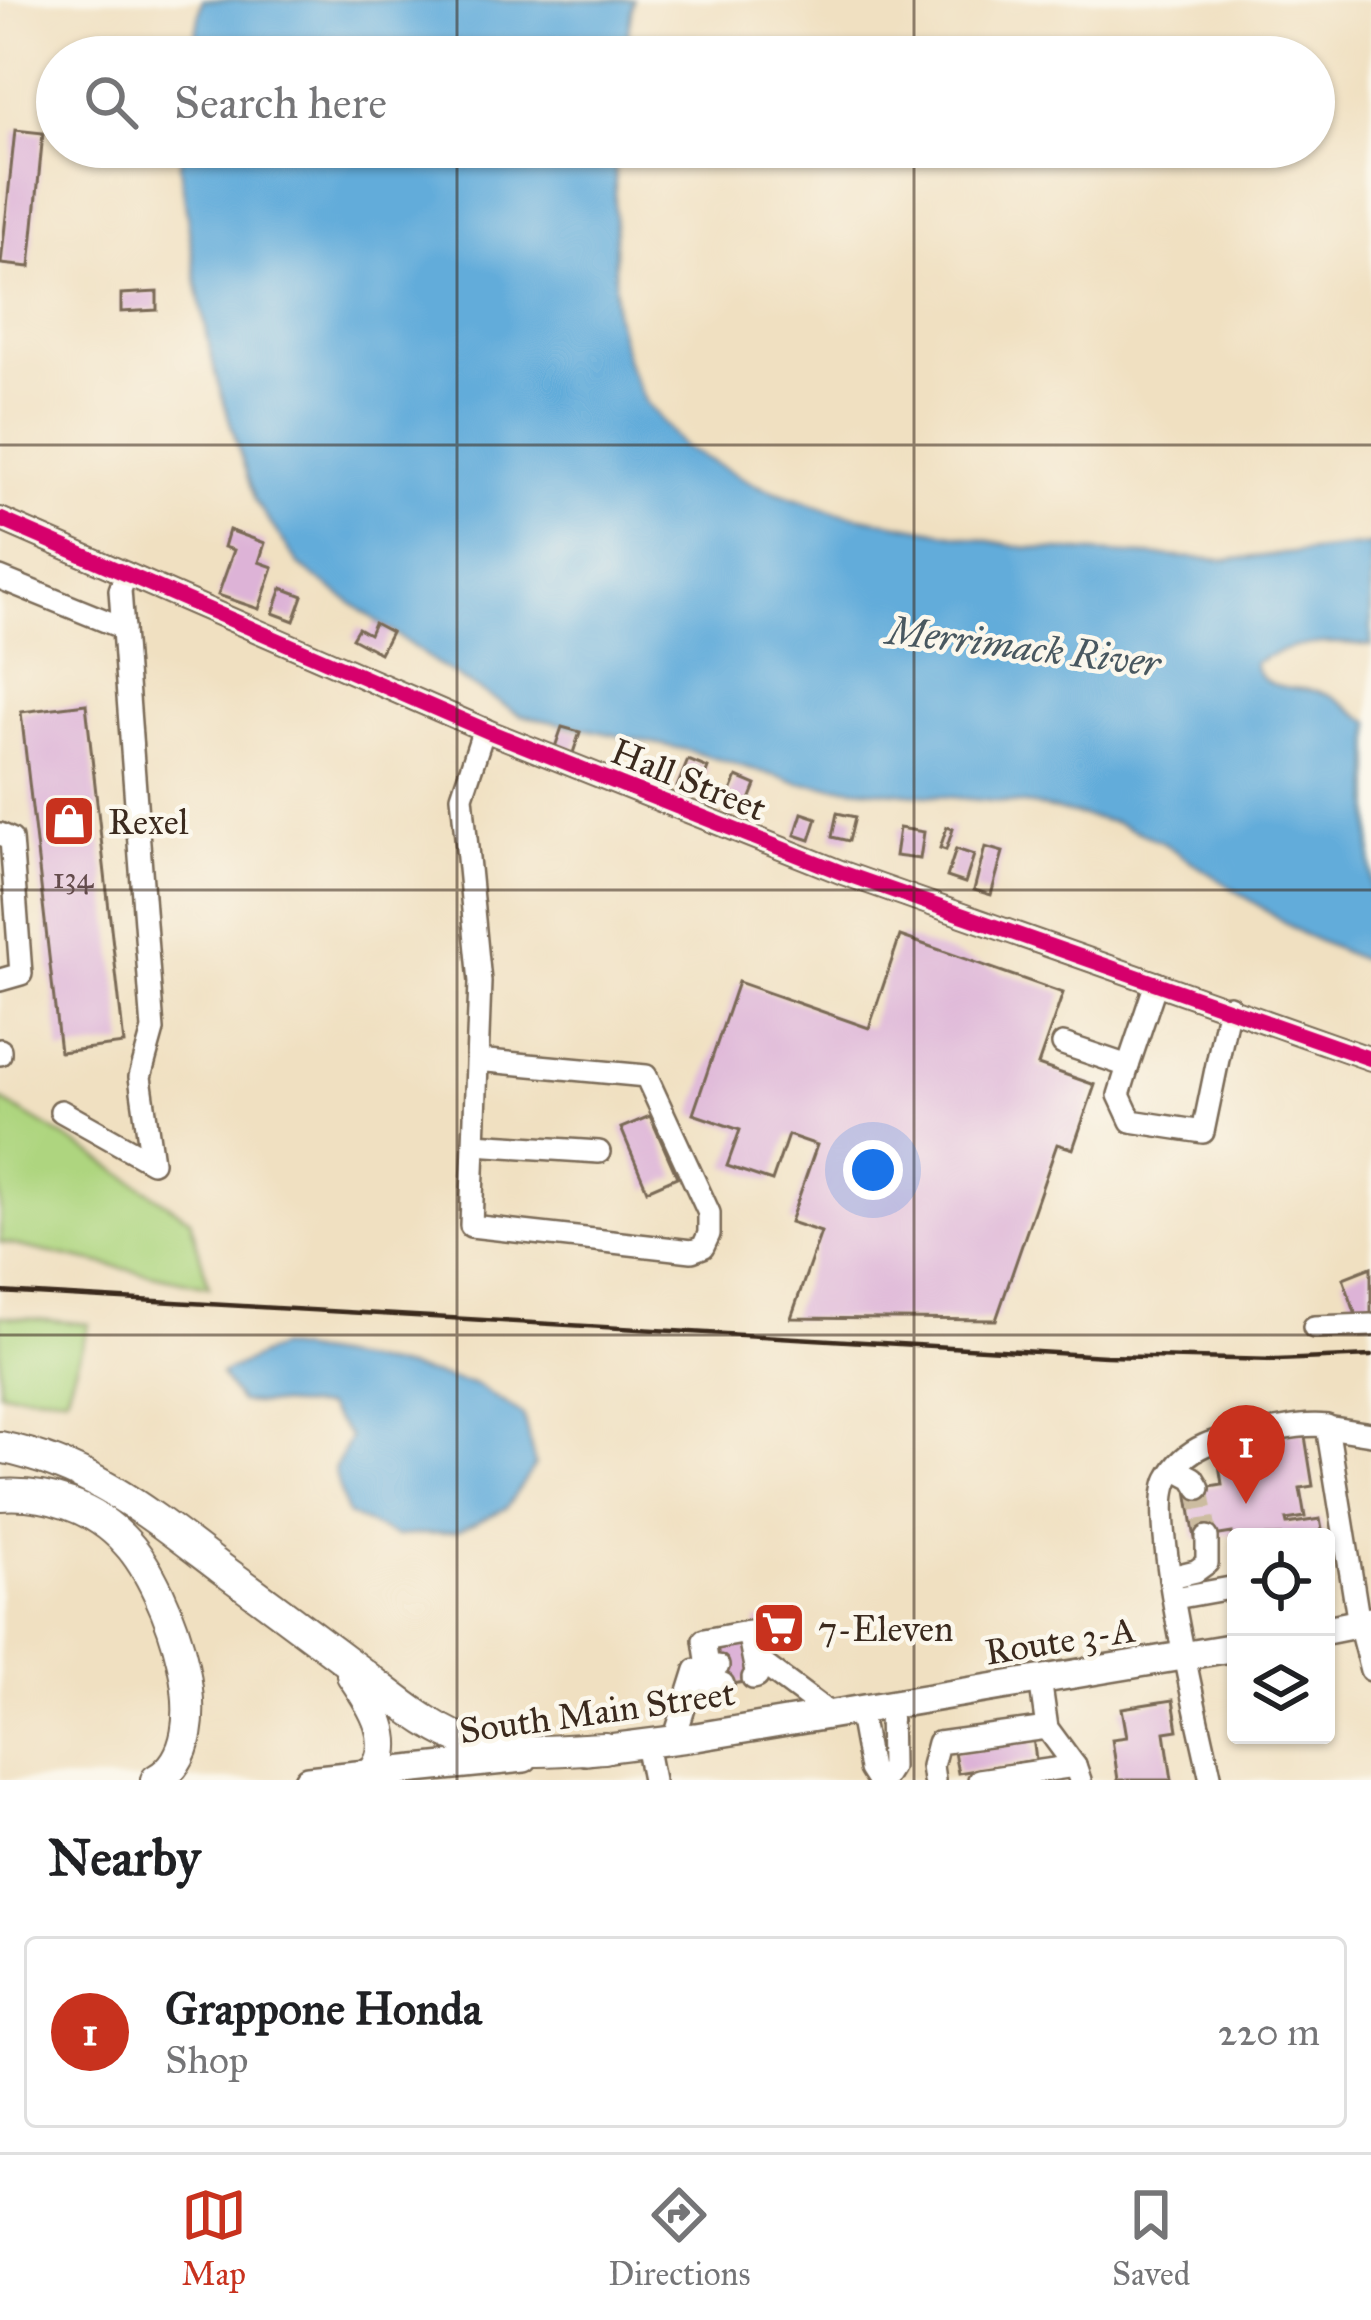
<!DOCTYPE html>
<style>
:root{--surface:#fff;--page:#f2f2f2;--text:#202124;--muted:#757577;--line:#e0e0e0;--accent:#c8321e}
body{margin:0;font-family:"IM FELL Great Primer",serif;background:var(--page);color:var(--text)}
.controls{position:absolute;right:36px;bottom:36px;display:grid;overflow:hidden;border-radius:12px;box-shadow:0 3px 9px #0004}
.controls button{width:108px;height:108px;display:grid;place-items:center;padding:0;border:0;border-bottom:3px solid var(--line);background:var(--surface);color:var(--text);font:60px sans-serif}
.you{position:absolute;left:873px;top:1170px;width:42px;height:42px;margin:-30px;border:9px solid #fff;border-radius:50%;background:#1a73e8;box-shadow:0 0 0 18px #1a73e833}
.badge{display:grid;place-items:center;width:78px;height:78px;border-radius:50%;background:var(--accent);color:#fff;font-size:39px;font-weight:700}
.pin{position:absolute;translate:-50% -99px;filter:drop-shadow(0 3px 6px #0008)}
.pin::after{content:'';position:absolute;top:63px;width:42px;height:36px;background:inherit;clip-path:polygon(0 0,100% 0,50% 100%)}
.list{margin:0;padding:0;list-style:none}
h2{display:flex;justify-content:space-between;align-items:center;height:156px;margin:0;padding:0 48px;font-size:51px}
h2 small{font-size:39px;font-weight:400;color:var(--muted)}
.list li{display:grid;grid-template-columns:78px 1fr auto;gap:36px;align-items:center;box-sizing:border-box;height:192px;margin:0 24px 24px;padding:0 24px;border:3px solid var(--line);border-radius:12px}
.list b{display:block;font-size:45px;white-space:nowrap}
.list p{margin:0;font-size:39px;white-space:nowrap;color:var(--muted)}
.list em{font-size:39px;font-style:normal;color:var(--muted)}
.icon{flex:none;width:66px;height:66px;fill:none;stroke:currentColor;stroke-width:2;stroke-linecap:round;stroke-linejoin:round}
.map{position:relative;flex:none;width:1371px;height:1780px;overflow:hidden}
.search{position:absolute;background:var(--surface);box-shadow:0 3px 9px #0004;left:36px;right:36px;top:36px;height:132px;display:flex;align-items:center;gap:30px;box-sizing:border-box;padding:0 42px;border-radius:66px;color:var(--muted);font-size:45px}
.sheet{height:372px;background:var(--surface)}
nav{display:flex;justify-content:space-around;align-items:center;box-sizing:border-box;height:168px;border-top:3px solid var(--line);background:var(--surface);font-size:33px;color:var(--muted)}
nav a{display:grid;justify-items:center;gap:6px}
nav .on{color:var(--accent)}
.map>svg:first-child{display:block}
.green{fill:#aed57f;stroke:#74804e;stroke-width:3}
.water{fill:#62acda;stroke:#4e6b7c;stroke-width:3}
.building{fill:#ddb3d7}
.lines{fill:none;stroke-linecap:round;stroke-linejoin:round}
.minor-tunnel{stroke:#ccbca0;stroke-width:21;stroke-dasharray:21 10;stroke-linecap:butt}
.minor-casing{stroke:#7a6a57;stroke-width:26}
.major-casing{stroke:#7a6a57;stroke-width:32}
.highway-casing{stroke:#7a6a57;stroke-width:34}
.minor{stroke:#fff;stroke-width:21}
.major{stroke:#fff;stroke-width:27}
.highway{stroke:#fff;stroke-width:30}
.rail{stroke:#3b2a1e;stroke-width:4.5}
.cycleway-casing{stroke:#fbf7ec;stroke-width:22}
.cycleway{stroke:#d6006c;stroke-width:15}
.grid{fill:none;stroke:#3b2a1e;stroke-width:3;stroke-opacity:0.55}
.labels{text-anchor:middle;stroke-width:9;stroke-linejoin:round;paint-order:stroke}
.number-label{font-size:30px;fill:#644c4c}
.street-label{font-size:36px;fill:#3b2a1e;stroke:#fbf7ec}
.poi-label{font-size:36px;fill:#3b2a1e;stroke:#fbf7ec;text-anchor:start}
.water-label{font-size:39px;font-style:italic;fill:#495860;stroke:#fbf7ec}
</style>
<div class="map">
<svg width="1371" height="1780" viewBox="0 0 1371 1780">
<rect width="100%" height="100%" fill="#fbf7ec"/>
<filter id="ink" filterUnits="userSpaceOnUse"><feTurbulence type="fractalNoise" baseFrequency=".00833" numOctaves="2"/><feDisplacementMap in="SourceGraphic" scale="24" xChannelSelector="R" yChannelSelector="G"/><feConvolveMatrix kernelMatrix="1 2 1 2 8 2 1 2 1" color-interpolation-filters="sRGB"/></filter>
<filter id="wash" filterUnits="userSpaceOnUse"><feTurbulence type="fractalNoise" baseFrequency=".004" numOctaves="4" result="noise"/><feDisplacementMap in="SourceGraphic" scale="48" xChannelSelector="R" yChannelSelector="G"/><feGaussianBlur stdDeviation="2.7" result="paint"/><feColorMatrix in="noise" values="0 0 0 0 0 0 0 0 0 0 0 0 0 0 0 0 0 1.4 0 .05"/><feComposite in="paint" operator="in"/></filter>
<g filter="url(#wash)">
<rect width="100%" height="100%" fill="#f0e0c1"/>
<g class="green">
<polygon points="0,1099 94,1155 190,1219 209,1287 0,1242"/>
<polygon points="0,1316 89,1324 66,1396 0,1392"/>
</g>
<g class="water">
<polygon points="202,0 633,0 624,57 192,57"/>
<path d="M182,147H615V313L627,362L645,401L684,447L756,485L834,512L1027,548L1227,560L1371,545V646C1330,640 1291,642 1254,663C1262,697 1305,683 1330,695C1345,702 1356,715 1371,722V964L1302,934L1160,841L1117,823L1032,805L800,783L687,750L520,715L443,668L301,567L255,501L216,377L197,284L180,167Z"/>
<polygon points="278,1347 406,1368 476,1385 523,1415 535,1465 506,1508 457,1532 396,1536 347,1514 334,1470 350,1438 326,1407 240,1402 220,1374"/>
</g>
<g id="blocks">
<g class="building">
<polygon points="15,130 43,133 30,267 1,264"/>
<polygon points="157,292 157,310 121,312 121,294"/>
<polygon points="229,530 265,543 259,562 273,567 259,609 218,595 234,550 224,547"/>
<polygon points="282,588 303,596 294,621 273,613"/>
<polygon points="374,623 391,632 380,653 352,638 358,628 369,634"/>
<polygon points="86,704 124,1044 60,1052 21,712"/>
<polygon points="562,727 580,732 572,756 554,750"/>
<polygon points="688,760 708,768 698,795 677,787"/>
<polygon points="737,777 756,785 746,810 727,801"/>
<polygon points="802,813 817,818 810,840 795,835"/>
<polygon points="837,813 855,817 849,841 832,837"/>
<polygon points="947,827 953,829 946,850 940,848"/>
<polygon points="899,828 924,832 920,859 895,856"/>
<polygon points="985,847 1003,852 991,895 974,890"/>
<polygon points="956,849 974,855 965,883 947,877"/>
<polygon points="900,936 1063,993 1038,1065 1095,1085 1073,1149 1057,1144 996,1320 791,1318 821,1232 790,1222 817,1145 788,1135 772,1181 727,1166 740,1130 693,1114 738,982 869,1028"/>
<polygon points="650,1116 677,1177 647,1190 621,1128"/>
<polygon points="1371,1267 1371,1313 1357,1318 1343,1278"/>
<polygon points="1304,1430 1313,1486 1300,1488 1305,1517 1286,1520 1287,1524 1320,1519 1323,1535 1232,1537 1232,1533 1195,1539 1187,1490 1222,1484 1216,1445"/>
<polygon points="799,1614 802,1635 759,1642 756,1621"/>
<polygon points="747,1640 753,1681 723,1685 717,1645"/>
<polygon points="1173,1700 1178,1730 1165,1732 1172,1780 1118,1780 1112,1739 1127,1737 1122,1708"/>
<polygon points="1033,1738 1036,1760 958,1773 954,1752"/>
</g>
</g>
</g>
<g filter="url(#ink)">
<use href="#blocks" fill-opacity="0" stroke="#7a6a57" stroke-width="3"/>
<g class="lines">
<polyline class="minor-tunnel" points="1199,1488 1207,1537"/>
<g class="minor-casing">
<g id="minor">
<polyline points="0,519 492,733 843,873 1371,1059"/>
<polyline points="0,578 123,628"/>
<polyline points="0,834 11,839 21,974 0,980"/>
<polyline points="1063,1044 1128,1066 1119,1095 1131,1121 1203,1132 1229,1006"/>
<polyline points="0,1050 0,1054"/>
<polyline points="477,1060 646,1076 709,1213 709,1234 703,1247 692,1251 471,1226 480,982 462,796 484,729"/>
<polyline points="1128,1066 1156,983"/>
<polyline points="61,1111 152,1162 140,1077 153,1030 120,590 126,574"/>
<polyline points="474,1144 599,1152"/>
<polyline points="1314,1327 1371,1325"/>
<polyline points="1327,1427 1371,1434"/>
<polyline points="1176,1469 1193,1478 1199,1488"/>
<polyline points="1171,1577 1196,1571 1207,1563 1207,1537"/>
<polyline points="1175,1598 1236,1587"/>
<polyline points="755,1665 763,1664 830,1714"/>
<polyline points="1040,1679 1047,1728 1075,1766 1080,1780"/>
<polyline points="723,1684 711,1686 704,1640 748,1632 757,1677 753,1678"/>
<polyline points="859,1709 870,1769 877,1780"/>
<polyline points="674,1740 696,1670 718,1666"/>
<polyline points="646,1744 653,1780"/>
<polyline points="883,1780 891,1767 890,1704"/>
<polyline points="934,1780 932,1766 938,1743 1047,1728"/>
<polyline points="979,1780 1075,1766"/>
<path d="M1211,1780C1200,1727 1148,1519 1168,1479C1186,1445 1219,1438 1254,1434C1277,1430 1304,1423 1327,1426L1359,1624L1371,1670"/>
</g>
</g>
<g class="major-casing">
<g id="major">
<polyline points="1326,1630 1371,1621"/>
<polyline points="586,1751 696,1737 1236,1647"/>
<polyline points="308,1780 524,1758"/>
</g>
</g>
<g class="highway-casing">
<g id="highway">
<path d="M0,1447C93,1466 148,1513 222,1569C266,1601 310,1634 354,1667C392,1695 430,1731 477,1745C517,1756 564,1749 605,1748"/>
<path d="M0,1495C47,1492 95,1507 127,1543C168,1587 225,1742 156,1780"/>
<path d="M352,1675C372,1704 399,1744 371,1775"/>
</g>
</g>
<use href="#minor" class="minor"/>
<use href="#major" class="major"/>
<use href="#highway" class="highway"/>
<polyline class="rail" points="0,1292 1106,1356 1277,1360 1371,1356"/>
<g class="cycleway-casing">
<polyline id="cycleway" points="0,519 492,733 843,873 1371,1059"/>
</g>
<use href="#cycleway" class="cycleway"/>
</g>
</g>
<path class="grid" d="M457,0V57M914,0V57M457,147V1780M914,147V1780M0,445H1371M0,890H1371M0,1335H1371"/>
<defs>
<g id="shop-square" transform="scale(2.7)"><rect x="-9" y="-9" width="18" height="18" rx="4" fill="#c8321e" stroke="#fbf7ec"/><path d="M-5-2.5h2.3a2.7 3.5 0 0 1 5.4 0H5L5.5 6h-11ZM-1.5-2.5h3a1.5 2.3 0 0 0-3 0Z" fill="#fff"/></g>
<g id="supermarket-square" transform="scale(2.7)"><rect x="-9" y="-9" width="18" height="18" rx="4" fill="#c8321e" stroke="#fbf7ec"/><path d="M-6-5.5h2.5l.6 2H6L4.5 2H-2.5L-4.4-4H-6ZM-1.5 3.2a1.3 1.3 0 1 0 .1 0ZM3 3.2a1.3 1.3 0 1 0 .1 0Z" fill="#fff"/></g>
</defs>
<g fill-rule="evenodd">
<use href="#shop-square" x="69" y="821"/>
<use href="#supermarket-square" x="779" y="1628"/>
</g>
<g class="labels">
<g class="number-label">
<text x="73" y="888">134</text>
</g>
<g class="street-label">
<text transform="translate(689 779) rotate(22)" y="13">Hall Street</text>
<text transform="translate(1060 1640) rotate(-9)" y="13">Route 3-A</text>
<text transform="translate(597 1711) rotate(-8)" y="13">South Main Street</text>
</g>
<g class="poi-label">
<text x="108" y="834">Rexel</text>
<text x="818" y="1641">7-Eleven</text>
</g>
<g class="water-label">
<text transform="translate(1024 646) rotate(7)" y="14">Merrimack River</text>
</g>
</g>
</svg>
<div class="controls">
<button><svg class="icon" aria-label="locate" viewBox="0 0 24 24"><circle cx="12" cy="12" r="6"/><path d="M12 2v4M12 18v4M2 12h4M18 12h4"/></svg></button>
<button><svg class="icon" aria-label="layers" viewBox="0 0 24 24"><path d="M12 4l9 5-9 5-9-5zM3 14l9 5 9-5"/></svg></button>
</div>
<div class="you"></div>
<div class="pin badge" style="left:1246px;top:1504px">1</div>
<div class="search"><svg class="icon" aria-label="search" viewBox="0 0 24 24"><circle cx="10" cy="10" r="6"/><path d="M15 15l6 6"/></svg>Search here</div>
</div>
<section class="sheet">
<h2>Nearby<small></small></h2>
<ul class="list">
<li><span class="badge">1</span><div><b>Grappone Honda</b><p>Shop</p></div><em>220 m</em></li>
</ul>
</section>
<nav>
<a class="on"><svg class="icon" aria-label="map" viewBox="0 0 24 24"><path d="M3 6l6-2 6 2 6-2v14l-6 2-6-2-6 2zM9 4v14M15 6v14"/></svg>Map</a>
<a><svg class="icon" aria-label="directions" viewBox="0 0 24 24"><path d="M12 3l9 9-9 9-9-9zM9 14v-3h6M13 9l2 2-2 2"/></svg>Directions</a>
<a><svg class="icon" aria-label="saved" viewBox="0 0 24 24"><path d="M7 4h10v16l-5-4-5 4z"/></svg>Saved</a>
</nav>
